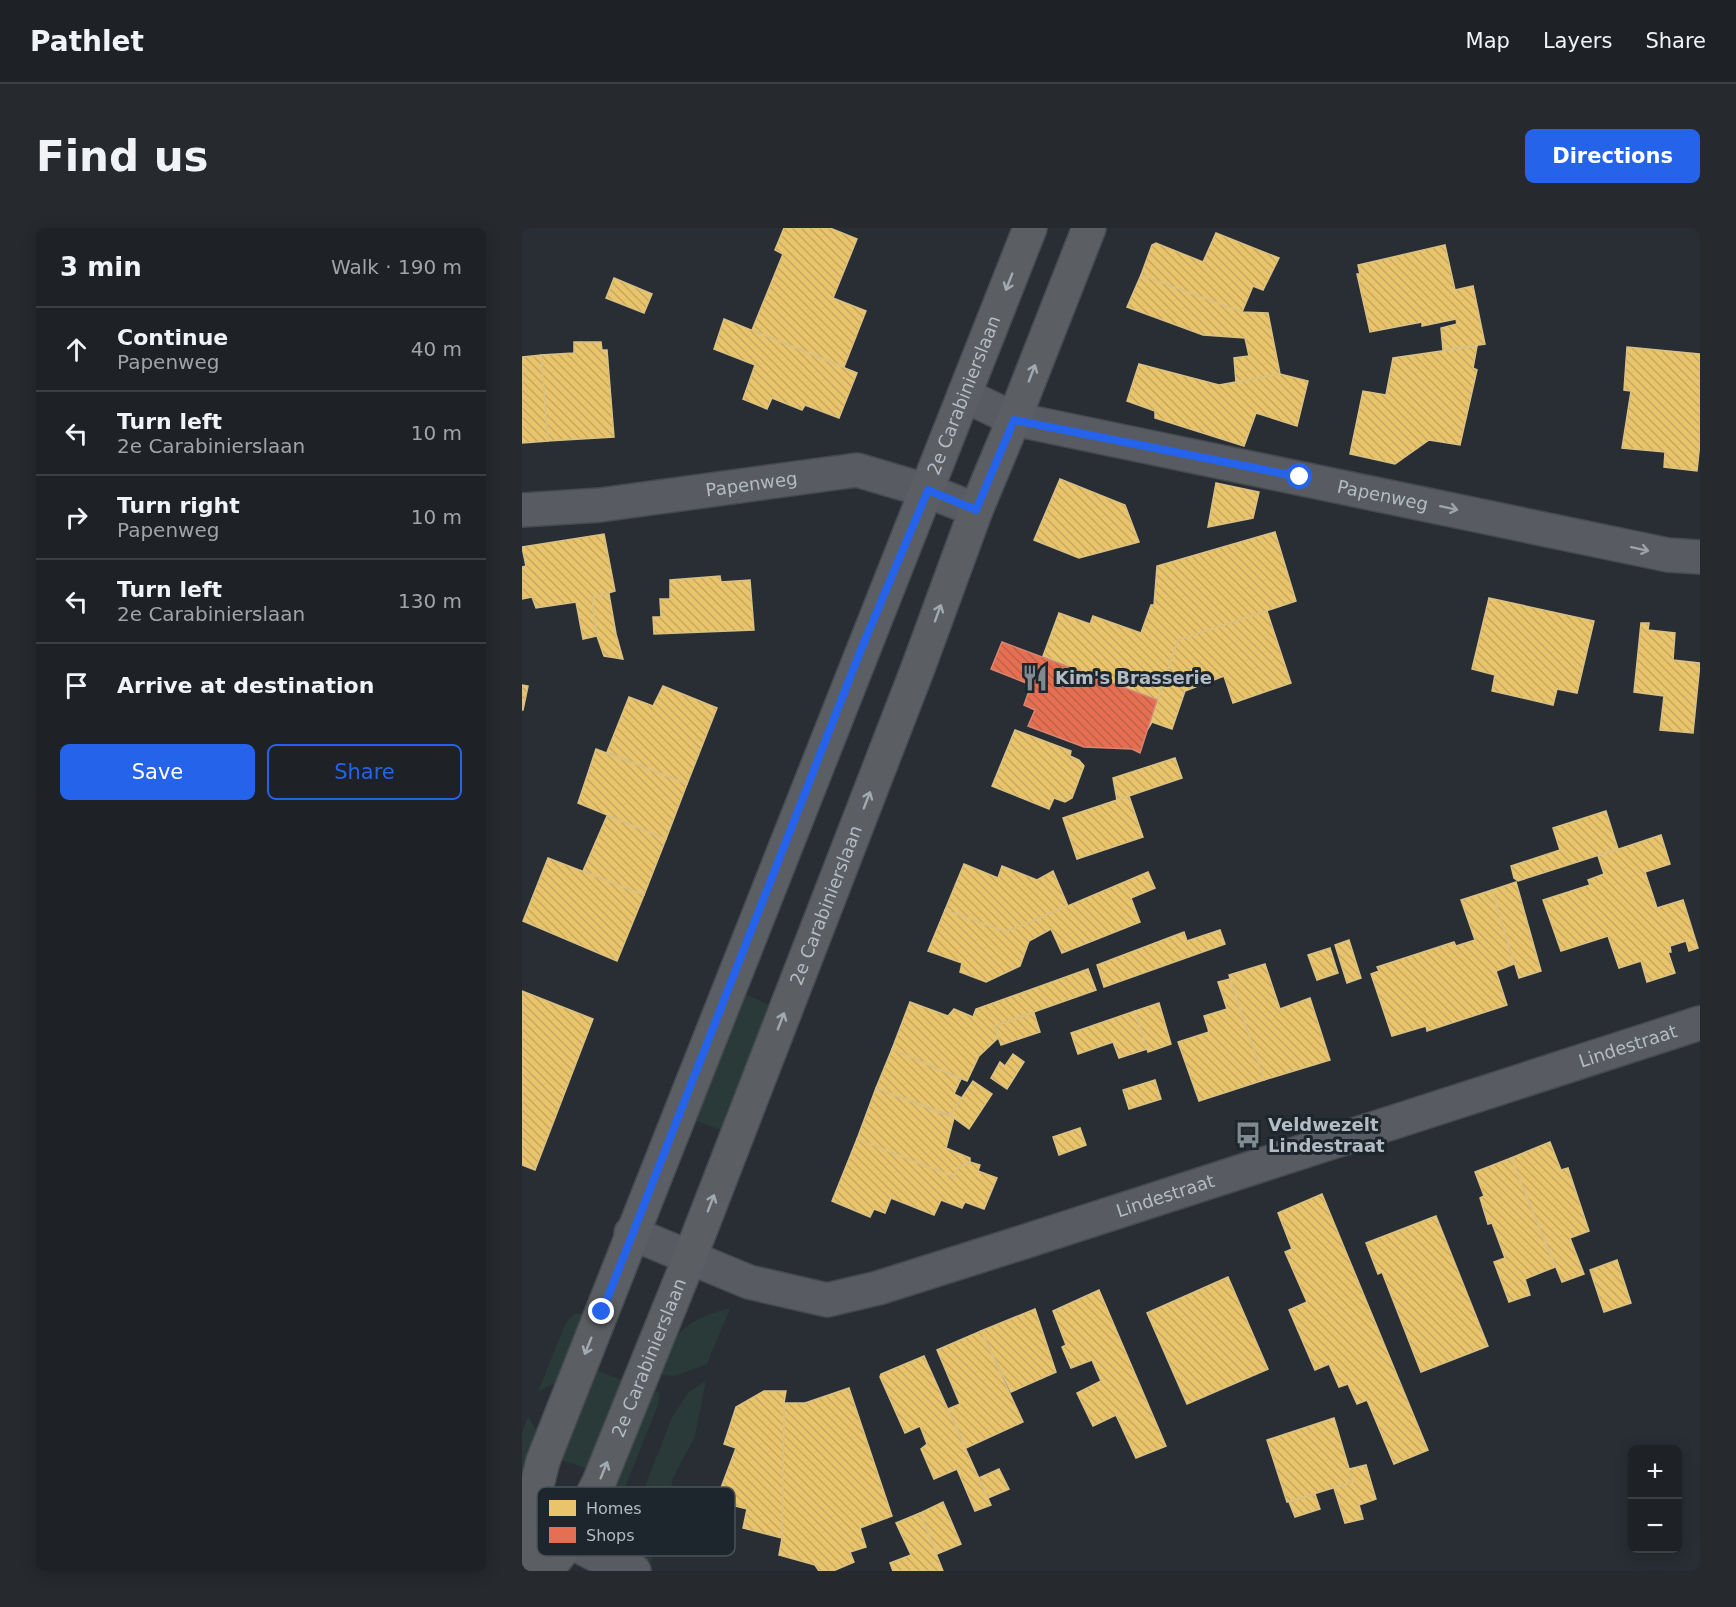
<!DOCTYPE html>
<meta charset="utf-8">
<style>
:root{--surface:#1e2226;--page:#262a2e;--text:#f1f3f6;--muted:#a1a4a7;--line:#3c3f43;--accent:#2563eb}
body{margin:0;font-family:"DejaVu Sans",sans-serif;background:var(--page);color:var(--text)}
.controls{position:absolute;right:18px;bottom:18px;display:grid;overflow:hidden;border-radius:9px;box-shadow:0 3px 15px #0003}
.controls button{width:54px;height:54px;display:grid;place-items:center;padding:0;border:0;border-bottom:2px solid var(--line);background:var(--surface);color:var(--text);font:30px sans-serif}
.stop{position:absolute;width:18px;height:18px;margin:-14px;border:4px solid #2563eb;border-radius:50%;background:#fff}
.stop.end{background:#2563eb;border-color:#fff;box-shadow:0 2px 6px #0008}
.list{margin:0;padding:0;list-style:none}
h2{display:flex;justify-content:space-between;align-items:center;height:78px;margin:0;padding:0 24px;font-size:26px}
h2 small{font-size:20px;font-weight:400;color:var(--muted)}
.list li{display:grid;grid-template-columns:39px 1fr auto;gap:18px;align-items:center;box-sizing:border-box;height:84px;padding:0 24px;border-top:2px solid var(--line)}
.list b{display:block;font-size:22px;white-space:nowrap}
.list p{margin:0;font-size:20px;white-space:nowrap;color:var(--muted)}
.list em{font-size:20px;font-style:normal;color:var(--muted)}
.actions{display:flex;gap:12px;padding:18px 24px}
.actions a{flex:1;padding:14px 0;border:2px solid var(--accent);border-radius:9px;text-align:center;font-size:21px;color:var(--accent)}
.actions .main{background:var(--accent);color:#fff}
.icon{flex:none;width:33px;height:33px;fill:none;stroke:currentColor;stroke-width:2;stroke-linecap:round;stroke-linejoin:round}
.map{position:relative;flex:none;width:1178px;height:1343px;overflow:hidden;border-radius:9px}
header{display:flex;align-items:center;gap:36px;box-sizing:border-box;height:84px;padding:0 30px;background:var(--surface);border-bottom:2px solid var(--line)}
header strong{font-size:28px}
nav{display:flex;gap:33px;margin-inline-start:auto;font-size:21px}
.intro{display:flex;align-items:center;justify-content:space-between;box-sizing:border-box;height:144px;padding:0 36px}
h1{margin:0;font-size:42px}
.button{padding:15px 27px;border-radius:9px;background:var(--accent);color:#fff;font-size:21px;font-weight:700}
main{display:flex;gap:36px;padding:0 36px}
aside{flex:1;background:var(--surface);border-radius:9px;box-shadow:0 3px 15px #0003}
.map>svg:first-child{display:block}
.green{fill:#293a39}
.homes{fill:url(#homes-back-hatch);stroke:#d9c185;stroke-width:1.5}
.shops{fill:url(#shops-back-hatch);stroke:#d78674;stroke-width:1.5}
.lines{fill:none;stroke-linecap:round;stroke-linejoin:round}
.street-casing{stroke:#464a4e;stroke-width:36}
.primary-casing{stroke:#464b50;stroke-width:36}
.street{stroke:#585c62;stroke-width:33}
.primary{stroke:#5b5f63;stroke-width:33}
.oneway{stroke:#a1a9b1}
.oneway2{stroke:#9ca3ac}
.route{stroke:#2563eb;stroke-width:8}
.labels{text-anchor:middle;stroke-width:6;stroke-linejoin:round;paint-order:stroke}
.street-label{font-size:18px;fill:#b3bbc4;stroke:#1d252d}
.poi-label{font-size:18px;font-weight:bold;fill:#b3bbc4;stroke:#1d252d;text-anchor:start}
.key{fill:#1d252d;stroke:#4a525a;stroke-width:1.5}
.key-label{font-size:16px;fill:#b3bbc4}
</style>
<header>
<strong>Pathlet</strong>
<nav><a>Map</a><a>Layers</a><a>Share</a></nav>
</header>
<div class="intro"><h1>Find us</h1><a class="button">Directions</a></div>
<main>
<aside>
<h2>3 min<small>Walk · 190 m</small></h2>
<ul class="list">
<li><svg class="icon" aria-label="ahead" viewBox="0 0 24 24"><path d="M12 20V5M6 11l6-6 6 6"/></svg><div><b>Continue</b><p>Papenweg</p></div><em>40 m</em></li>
<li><svg class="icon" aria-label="left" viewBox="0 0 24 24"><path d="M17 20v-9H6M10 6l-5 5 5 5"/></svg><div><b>Turn left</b><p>2e Carabinierslaan</p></div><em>10 m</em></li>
<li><svg class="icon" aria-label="right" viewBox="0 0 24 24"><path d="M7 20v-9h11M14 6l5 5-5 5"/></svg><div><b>Turn right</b><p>Papenweg</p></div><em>10 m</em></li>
<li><svg class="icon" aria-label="left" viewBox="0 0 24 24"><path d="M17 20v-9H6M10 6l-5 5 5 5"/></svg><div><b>Turn left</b><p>2e Carabinierslaan</p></div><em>130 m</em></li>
<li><svg class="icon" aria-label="arrive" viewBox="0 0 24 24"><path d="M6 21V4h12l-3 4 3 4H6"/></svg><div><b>Arrive at destination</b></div></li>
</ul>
<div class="actions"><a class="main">Save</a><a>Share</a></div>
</aside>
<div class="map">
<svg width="1178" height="1343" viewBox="0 0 1178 1343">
<defs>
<pattern id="homes-back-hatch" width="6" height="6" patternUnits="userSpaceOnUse" patternTransform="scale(1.5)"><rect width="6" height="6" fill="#e9c46a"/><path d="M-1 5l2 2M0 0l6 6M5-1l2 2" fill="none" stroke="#c5a861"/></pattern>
<pattern id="shops-back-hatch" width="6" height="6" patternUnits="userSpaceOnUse" patternTransform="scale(1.5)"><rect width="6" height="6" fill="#e76f51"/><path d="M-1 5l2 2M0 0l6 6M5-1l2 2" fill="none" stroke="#bb614c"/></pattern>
</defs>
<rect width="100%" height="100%" fill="#282e33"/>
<g class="green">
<polygon points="219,764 249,778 199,902 171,892"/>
<path d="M208,1080L185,1136L153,1148L136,1147C149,1105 165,1091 208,1080Z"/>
<polygon points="63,1085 37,1154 16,1163 43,1097 52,1086"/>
<polygon points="73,1141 101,1153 66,1241 40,1232"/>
<polygon points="184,1152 173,1208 151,1250 141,1299 129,1333 110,1324 101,1315 150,1189 166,1165"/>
<polygon points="131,1160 138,1166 136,1177 90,1292 87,1278"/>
<polygon points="6,1188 17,1208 0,1252 0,1206"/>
</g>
<g class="homes">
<polygon points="262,0 308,0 335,11 311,70 344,83 322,139 230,102 261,26 253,22"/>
<polygon points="694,5 757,30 741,62 731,58 720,84 619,47 630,17 634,15 681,34"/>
<polygon points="923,17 933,62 951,58 963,116 921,122 919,100 935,96 934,91 900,98 900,94 848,104 835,46 838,46 836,37"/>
<polygon points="619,47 720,84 746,85 758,146 714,154 712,130 727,128 723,110 681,107 605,79"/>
<polygon points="92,50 130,66 122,85 84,70"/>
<polygon points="202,91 335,145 317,190 283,177 280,182 250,170 245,181 221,171 233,137 192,121"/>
<polygon points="52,114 79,114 80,122 85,122 92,209 26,213 19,127 52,125"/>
<polygon points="955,118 951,140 955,142 938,217 907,212 873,236 828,226 841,163 864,167 871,130"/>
<polygon points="1105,119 1178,126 1178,214 1175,243 1142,239 1143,224 1100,220 1109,163 1102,162"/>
<polygon points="19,127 26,213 0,215 0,129"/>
<polygon points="617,136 697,157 758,146 786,153 775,198 734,185 722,218 633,190 633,183 605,173"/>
<polygon points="538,251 603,277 617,314 557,330 512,312"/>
<polygon points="694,255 737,264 731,290 686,299"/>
<polygon points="753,304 774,373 656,412 635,472 521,428 537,385 568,396 571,388 619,405 629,377 632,377 635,338"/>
<polygon points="82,306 93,363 70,370 75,408 61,411 54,374 14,380 10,369 0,371 0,339 4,338 0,319"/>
<polygon points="198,348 199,354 228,352 232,402 132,406 131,389 139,389 138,371 148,371 148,352"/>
<polygon points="87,366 94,406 101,431 82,428 75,408 70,370"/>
<polygon points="967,370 1072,393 1055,465 1035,461 1031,477 970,463 973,447 950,441"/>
<polygon points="745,383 769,455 711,475 702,448 663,463 650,501 630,494 626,501 656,412"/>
<polygon points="1119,395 1127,395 1126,402 1153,405 1151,432 1178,435 1171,505 1138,502 1142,468 1112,464"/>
<polygon points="0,457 6,458 1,482 0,482"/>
<polygon points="141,458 195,480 165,556 85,524 107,469 131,478"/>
<polygon points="493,502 549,523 548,528 557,532 562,538 550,570 543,574 532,570 527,581 470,558"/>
<polygon points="74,521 165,556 144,611 56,575"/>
<polygon points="653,530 660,550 595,572 591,550"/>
<polygon points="607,568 621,609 555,631 541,590"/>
<polygon points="1084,583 1096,621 996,653 992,650 989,638 1038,622 1031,600"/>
<polygon points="85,588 144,611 122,667 61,643"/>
<polygon points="1139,607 1148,636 1123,644 1135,680 1161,672 1176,720 1167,723 1164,713 1148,718 1149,724 1146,724 1153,745 1125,754 1119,733 1097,740 1086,708 1039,723 1021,672 1068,657 1066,652 1082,646 1076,628"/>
<polygon points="26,630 122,667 95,733 1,693"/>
<polygon points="442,636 476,650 480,638 515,652 531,643 546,678 484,704 423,682"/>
<polygon points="626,644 633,660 609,670 618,694 540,725 529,701 507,713 498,738 464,754 438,744 440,735 406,723 423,682 484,704"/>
<polygon points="994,654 1019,743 997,750 970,662"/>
<polygon points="970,662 992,736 974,743 985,777 905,803 904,798 870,808 849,746 857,743 855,739 932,714 934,718 953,712 939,672"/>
<polygon points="698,702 703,716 582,759 575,737 662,704 665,713"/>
<polygon points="827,712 839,750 825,755 813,717"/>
<polygon points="808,720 816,745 795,752 786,727"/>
<polygon points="743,736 758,781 788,770 808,832 742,852 707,747"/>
<polygon points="566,741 574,762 472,798 476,810 457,828 445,853 370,821 388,774 426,788 432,781 451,789 454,781"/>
<polygon points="708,751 742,852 677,873 656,814 687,804 682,788 705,781 696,754"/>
<polygon points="0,763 71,791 13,942 0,937"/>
<polygon points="637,775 649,816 626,824 613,783"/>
<polygon points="613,783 625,821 597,830 591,814 556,826 549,805"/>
<polygon points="512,785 518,804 479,817 472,798"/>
<polygon points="370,821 439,851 432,866 440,870 428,887 354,860"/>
<polygon points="491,826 502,834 485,861 469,850 478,834 483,838"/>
<polygon points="633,852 639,871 607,881 601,862"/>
<polygon points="451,853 470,866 447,901 428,887"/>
<polygon points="354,860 432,890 424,920 448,930 448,934 436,940 432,949 335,911"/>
<polygon points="558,900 564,917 537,927 531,909"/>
<polygon points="335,911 432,949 436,940 448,934 458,937 456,943 475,950 462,981 443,974 440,980 419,972 412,987 369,970 363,985 352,981 348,989 310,973"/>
<polygon points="1028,914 1039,942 1046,940 1067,1003 1048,1010 1062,1046 1040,1054 989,930"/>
<polygon points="989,930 1033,1039 1003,1051 1008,1067 987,1074 972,1034 983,1030 970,995 966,996 958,970 962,968 953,944"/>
<polygon points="800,966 906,1222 872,1236 845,1172 835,1176 826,1156 817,1159 807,1136 793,1142 767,1082 785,1074 763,1024 770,1021 756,985"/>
<polygon points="914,988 966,1118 899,1144 860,1044 856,1046 844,1015"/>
<polygon points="1095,1032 1109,1075 1082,1084 1068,1042"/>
<polygon points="706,1049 746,1141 665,1176 625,1085"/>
<polygon points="577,1062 644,1218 614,1230 594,1187 571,1198 555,1165 579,1153 570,1132 549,1140 540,1119 544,1117 531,1083"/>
<polygon points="513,1081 534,1144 489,1164 459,1103"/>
<polygon points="459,1103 501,1194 444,1220 426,1181 438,1176 415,1122"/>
<polygon points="402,1128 469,1277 453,1283 435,1241 412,1251 399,1221 405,1216 398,1198 383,1205 358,1149 359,1146"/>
<polygon points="327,1160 370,1288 338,1300 344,1319 328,1324 332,1334 311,1343 297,1343 293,1337 257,1327 260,1310 262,1175 283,1175"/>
<polygon points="242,1163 264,1163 262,1175 260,1310 221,1300 225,1281 194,1273 214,1220 202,1216 214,1179"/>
<polygon points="812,1190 831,1254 765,1274 745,1212"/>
<polygon points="844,1237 854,1271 837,1277 841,1291 823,1295 812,1260 831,1254 827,1241"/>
<polygon points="477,1241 487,1261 466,1270 457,1250"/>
<polygon points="793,1266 798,1281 773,1289 767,1274"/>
<polygon points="421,1274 439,1316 415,1326 398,1285"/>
<polygon points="398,1285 421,1343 371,1343 368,1335 389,1327 374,1295"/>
</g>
<polygon class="shops" points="480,414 635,472 618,525 610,521 562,519 506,498 513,482 502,477 509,457 469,441"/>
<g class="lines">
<g class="street-casing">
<g id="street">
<path id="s1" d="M442,167L492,191L1146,327L1178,329"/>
<path id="s2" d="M0,282L78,277L335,242L406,263L454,282"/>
<path id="s3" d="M109,1005L227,1054L305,1072L356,1060L492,1017L1178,795"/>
<path d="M7,1289C41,1310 74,1329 112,1343"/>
</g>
</g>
<g class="primary-casing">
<g id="primary">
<path id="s4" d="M1,1343L7,1289L21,1233L508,0"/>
<path id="s5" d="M24,1343L47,1314L77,1254L168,1029L396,440L454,282L492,191L567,0"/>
</g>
</g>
<use href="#street" class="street"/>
<use href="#primary" class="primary"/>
</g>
<defs><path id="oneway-shaft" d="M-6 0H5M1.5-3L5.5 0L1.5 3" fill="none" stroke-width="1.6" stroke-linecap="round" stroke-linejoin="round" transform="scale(1.5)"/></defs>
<g class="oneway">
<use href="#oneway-shaft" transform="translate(487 54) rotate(111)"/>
<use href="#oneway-shaft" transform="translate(510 145) rotate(-69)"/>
<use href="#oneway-shaft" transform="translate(416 385) rotate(-70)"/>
<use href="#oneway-shaft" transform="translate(345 572) rotate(-69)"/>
<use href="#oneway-shaft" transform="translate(259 793) rotate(-69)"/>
<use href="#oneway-shaft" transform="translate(189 975) rotate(-69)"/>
<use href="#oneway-shaft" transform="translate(66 1118) rotate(112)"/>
<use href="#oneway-shaft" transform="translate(82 1242) rotate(-68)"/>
</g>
<g class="oneway2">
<use href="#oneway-shaft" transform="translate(927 280) rotate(12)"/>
<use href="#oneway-shaft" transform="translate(1118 321) rotate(12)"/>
</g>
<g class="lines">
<polyline class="route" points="80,1084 338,424 406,262 454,282 492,192 778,249"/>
</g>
<defs>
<g id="restaurant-bare" transform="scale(2.07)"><path d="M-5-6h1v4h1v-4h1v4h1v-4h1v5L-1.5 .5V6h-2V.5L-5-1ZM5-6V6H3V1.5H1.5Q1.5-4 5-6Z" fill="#828a91" stroke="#1d252d" stroke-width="2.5" paint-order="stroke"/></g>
<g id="bus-bare" transform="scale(2.07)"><path d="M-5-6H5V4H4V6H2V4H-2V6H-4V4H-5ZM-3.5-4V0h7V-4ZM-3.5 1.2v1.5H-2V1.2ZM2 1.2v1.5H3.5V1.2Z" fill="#828a91" stroke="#1d252d" stroke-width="2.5" paint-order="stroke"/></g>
</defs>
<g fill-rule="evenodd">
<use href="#restaurant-bare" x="513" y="450"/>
<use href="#bus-bare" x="726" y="907"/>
</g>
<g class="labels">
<g class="street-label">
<text dy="6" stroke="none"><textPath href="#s4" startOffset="1258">2e Carabinierslaan</textPath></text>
<text dy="6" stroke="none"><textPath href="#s2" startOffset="231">Papenweg</textPath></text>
<text dy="6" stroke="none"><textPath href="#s1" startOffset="432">Papenweg</textPath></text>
<text dy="6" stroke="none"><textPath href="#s5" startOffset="724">2e Carabinierslaan</textPath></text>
<text dy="6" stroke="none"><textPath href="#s3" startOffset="1048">Lindestraat</textPath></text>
<text dy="6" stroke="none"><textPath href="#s3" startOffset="562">Lindestraat</textPath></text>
<text dy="6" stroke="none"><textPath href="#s5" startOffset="238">2e Carabinierslaan</textPath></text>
</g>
<g class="poi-label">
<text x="533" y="456">Kim's Brasserie</text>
<text x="746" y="903">Veldwezelt<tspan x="746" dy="21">Lindestraat</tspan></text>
</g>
</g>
<rect x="15" y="1259" width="198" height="69" rx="9" class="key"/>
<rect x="27" y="1272" width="27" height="16" fill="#e9c46a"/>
<rect x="27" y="1299" width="27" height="16" fill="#e76f51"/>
<g class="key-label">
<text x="64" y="1286">Homes</text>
<text x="64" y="1313">Shops</text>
</g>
</svg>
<div class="controls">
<button>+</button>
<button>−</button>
</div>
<div class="stop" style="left:778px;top:249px"></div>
<div class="stop end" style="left:80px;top:1084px"></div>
</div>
</main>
